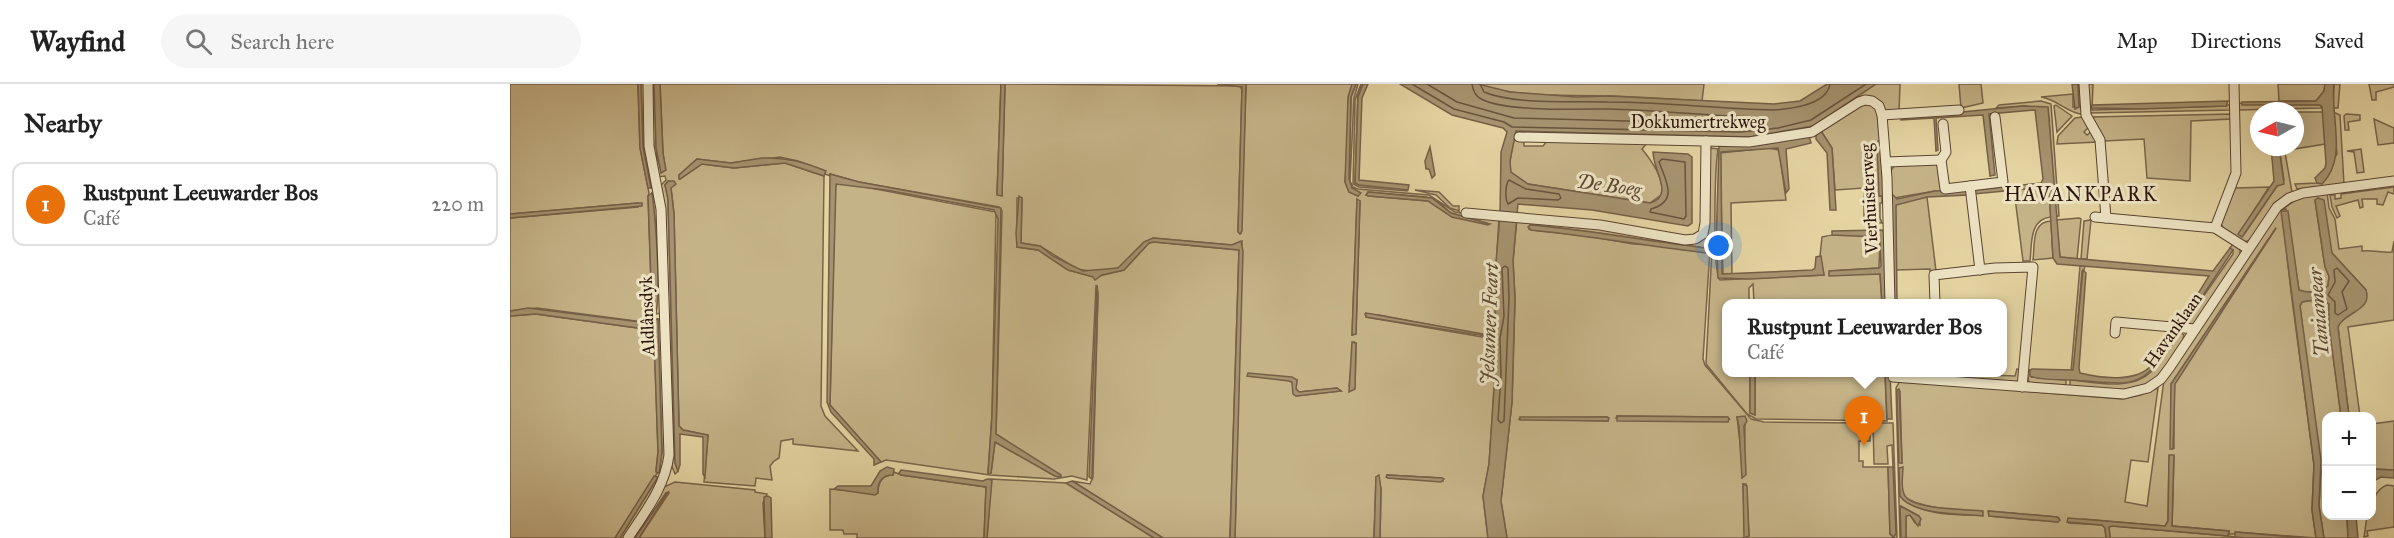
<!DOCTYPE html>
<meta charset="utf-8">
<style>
:root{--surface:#fff;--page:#f6f6f6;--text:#222;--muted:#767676;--line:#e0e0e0;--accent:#8f2418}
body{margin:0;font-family:"IM FELL Great Primer",serif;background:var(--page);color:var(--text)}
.controls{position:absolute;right:18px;bottom:18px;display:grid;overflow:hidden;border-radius:12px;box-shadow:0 6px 24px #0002}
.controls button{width:54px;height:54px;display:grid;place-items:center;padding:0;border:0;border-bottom:2px solid var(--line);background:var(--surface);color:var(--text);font:30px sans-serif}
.compass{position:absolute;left:1740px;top:18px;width:54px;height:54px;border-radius:50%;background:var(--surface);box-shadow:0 6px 24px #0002;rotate:262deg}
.you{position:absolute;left:1209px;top:162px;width:21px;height:21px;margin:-15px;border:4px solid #fff;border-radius:50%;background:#1a73e8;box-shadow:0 0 0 9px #1a73e833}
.badge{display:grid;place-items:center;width:39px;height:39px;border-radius:50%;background:var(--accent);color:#fff;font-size:20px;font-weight:700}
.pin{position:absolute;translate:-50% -50px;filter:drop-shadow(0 2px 3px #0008)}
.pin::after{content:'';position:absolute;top:32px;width:21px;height:18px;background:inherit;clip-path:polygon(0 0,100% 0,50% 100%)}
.popup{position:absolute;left:1212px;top:215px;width:285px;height:78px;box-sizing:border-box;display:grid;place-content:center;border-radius:12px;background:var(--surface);filter:drop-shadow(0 2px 4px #0005);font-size:20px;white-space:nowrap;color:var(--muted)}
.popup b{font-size:22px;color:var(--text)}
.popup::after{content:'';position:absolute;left:50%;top:100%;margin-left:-12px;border:12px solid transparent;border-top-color:var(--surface)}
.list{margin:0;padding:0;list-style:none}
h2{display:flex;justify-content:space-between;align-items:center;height:78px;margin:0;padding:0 24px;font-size:26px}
h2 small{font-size:20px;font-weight:400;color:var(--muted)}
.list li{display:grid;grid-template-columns:39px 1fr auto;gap:18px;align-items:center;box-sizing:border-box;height:84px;margin:0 12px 12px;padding:0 12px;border:2px solid var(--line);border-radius:12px}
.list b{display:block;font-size:22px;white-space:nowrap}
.list p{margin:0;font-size:20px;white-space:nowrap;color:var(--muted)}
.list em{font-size:20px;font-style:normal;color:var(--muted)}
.icon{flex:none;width:33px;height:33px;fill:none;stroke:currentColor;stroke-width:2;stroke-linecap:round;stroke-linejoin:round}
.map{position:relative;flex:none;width:1884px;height:454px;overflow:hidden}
header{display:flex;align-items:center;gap:36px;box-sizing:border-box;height:84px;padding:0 30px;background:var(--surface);border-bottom:2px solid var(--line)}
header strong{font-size:28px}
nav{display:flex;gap:33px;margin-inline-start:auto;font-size:21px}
.search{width:420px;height:54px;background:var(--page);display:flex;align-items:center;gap:15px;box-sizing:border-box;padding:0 21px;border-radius:33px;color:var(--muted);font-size:22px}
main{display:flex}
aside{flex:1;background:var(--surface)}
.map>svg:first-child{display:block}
.green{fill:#c5b388;stroke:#78644a;stroke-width:1.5;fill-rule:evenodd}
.water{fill:#a5936f;stroke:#756047;stroke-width:1.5}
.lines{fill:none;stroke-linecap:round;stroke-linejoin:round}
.shore{stroke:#68543d;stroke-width:1.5}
.minor-casing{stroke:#5a4431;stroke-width:11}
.minor{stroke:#ede3c3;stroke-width:9}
.labels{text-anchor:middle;stroke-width:6;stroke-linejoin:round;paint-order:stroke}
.street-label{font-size:18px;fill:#2c140b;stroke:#ede3c3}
.water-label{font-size:20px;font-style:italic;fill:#5c4733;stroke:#ede3c3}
.neighbourhood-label{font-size:20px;letter-spacing:1.5px;fill:#2c140b;stroke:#ede3c3}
</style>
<header>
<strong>Wayfind</strong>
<div class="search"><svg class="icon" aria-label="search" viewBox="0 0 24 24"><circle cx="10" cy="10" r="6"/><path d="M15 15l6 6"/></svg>Search here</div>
<nav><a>Map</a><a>Directions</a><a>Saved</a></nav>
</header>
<main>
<aside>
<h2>Nearby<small></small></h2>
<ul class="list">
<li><span class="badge" style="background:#e8710a">1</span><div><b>Rustpunt Leeuwarder Bos</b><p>Café</p></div><em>220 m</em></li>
</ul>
</aside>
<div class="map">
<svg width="1884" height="454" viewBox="0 0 1884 454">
<rect width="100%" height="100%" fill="#e4d4a2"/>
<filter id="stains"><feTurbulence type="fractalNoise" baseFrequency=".00333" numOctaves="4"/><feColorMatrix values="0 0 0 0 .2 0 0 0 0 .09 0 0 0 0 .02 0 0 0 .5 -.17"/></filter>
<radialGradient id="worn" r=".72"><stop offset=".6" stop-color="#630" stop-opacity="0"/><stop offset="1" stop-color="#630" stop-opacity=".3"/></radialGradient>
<g class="green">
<polygon points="0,0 128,0 130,64 139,109 138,112 142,228 146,229 145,137 142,109 147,111 152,229 145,230 145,235 141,239 27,224 0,227 0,134 128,123 128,119 0,130"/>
<polygon points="131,0 136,0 144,102 141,104 133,64"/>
<path d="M140,0H144L147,76L155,83L153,69L150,0H491L487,110L492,111L495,0L730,2L732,6L728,147L731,149L736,0H842L835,98L839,108L848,112C847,105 840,103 839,95L841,13L846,0H848L844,14L840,97L843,103L848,105L919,111L945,128L989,134L985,202V290L979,380L973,412L978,454H870L871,405L868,392L866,393L864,454H725L732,157L722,161L643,154L608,184L586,188L567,185L530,162L511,159L512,114H507V163L528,166L558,186L585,193L614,186L639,159L644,158L729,166L720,454H653L562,397L580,400L583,393L588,210L586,201L577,396L562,392L544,395L480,391L376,376L371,378L320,321L325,107L326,100L329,98L486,128L482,331L478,389H481L485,358L545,392L551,393L486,350L492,127L489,123L349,98L320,90V92L315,90V87L288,77L270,73L220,79L187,75L169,91L170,95L192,80L224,84L275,79L314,92L311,322L315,332L348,367L283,360V355L271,357L269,374L264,377L260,382L262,396L246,394L245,402L194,398L198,351L173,346L169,342L164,130L161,104L158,97L155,101L158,115L165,379L168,387L165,390L161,380L150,102L156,96L155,92L147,93L145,84ZM858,108L916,113L927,117L941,129L979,140L942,133L918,117L859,112L856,111ZM847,116L850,117L846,250L842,251ZM855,230L869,231L974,251L972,253L856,233ZM844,258L846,259L845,304L839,302ZM787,296L786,305L789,308L827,304L831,307L786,312L782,298L779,297ZM877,391L932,394L933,397L878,394Z"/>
<polygon points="851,0 853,0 848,9 845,99 849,101 897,105 897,107 849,103 843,100 845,16"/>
<path d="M968,0H1194L1192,17C1162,15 1131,13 1100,12C1057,10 1010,15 968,0Z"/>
<polygon points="1366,0 1390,0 1389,28 1377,28 1368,17 1360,12 1309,42 1249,55 1005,51 1006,47 1232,54 1278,48 1303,42"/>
<polygon points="1449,0 1471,0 1473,19 1451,24"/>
<path d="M1568,0H1571L1572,30C1558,30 1547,15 1531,13L1563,10V23H1569Z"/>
<polygon points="1577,0 1583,0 1582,26 1716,22 1722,19 1722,26 1579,29"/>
<polygon points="1768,0 1815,0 1814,7 1806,17 1769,17"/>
<polygon points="1824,0 1830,0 1828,24 1823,24"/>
<polygon points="1859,0 1884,0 1884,3 1866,8 1866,16 1862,16"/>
<polygon points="1531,17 1541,20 1549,132 1546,132 1538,24 1513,22 1486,24 1489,21"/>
<polygon points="1728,19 1810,21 1812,24 1728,26"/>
<polygon points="1363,20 1369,28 1371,59 1367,58 1370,112 1372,112 1372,119 1370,119 1370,134 1372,139 1354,138 1354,104 1325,106 1322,64 1311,47 1350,21"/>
<polygon points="1546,21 1562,32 1547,48 1544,22"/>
<polygon points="1785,28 1813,28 1815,60 1778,66 1778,63 1785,63"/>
<polygon points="1823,28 1830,31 1834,100 1787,105 1785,100 1807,99 1827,70"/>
<polygon points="1722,30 1722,35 1681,37 1680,97 1637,94 1634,55 1594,57 1580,33"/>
<polygon points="1836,30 1850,31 1850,36 1838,38 1839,46 1835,46 1834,32"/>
<polygon points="1573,33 1579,43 1574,48 1577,51 1582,47 1587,58 1547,60 1548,52 1565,34"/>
<polygon points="1864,35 1884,44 1884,59 1868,61"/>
<path d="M1004,54L1014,56V62H1033L1038,56L1139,57L1132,65C1141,76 1156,96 1151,111L1140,119L1018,100L1000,88V77Z"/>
<polygon points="1769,63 1774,63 1782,108 1740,156 1734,158 1714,145 1711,140 1725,104 1759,103 1729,150 1733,152 1767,102 1774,96"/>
<path d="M1201,64L1208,65C1205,84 1202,186 1210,196L1314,191L1310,172L1312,153C1325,150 1359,147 1370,155L1369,184L1319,187L1370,190L1372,219H1244L1243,200L1239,204V219L1216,220V288L1240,289V329L1245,331V289H1375L1377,337L1246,335L1237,330L1196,280L1202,165V159L1196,151L1199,68Z"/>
<polygon points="1258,64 1269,66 1276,116 1221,119 1222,191 1213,190 1210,69"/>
<polygon points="1851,65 1854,88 1847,89 1844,68 1837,67"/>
<polygon points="1425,79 1428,82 1432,108 1425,107 1384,114 1381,109 1380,88 1384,82"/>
<path d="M1534,103L1539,107L1541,133C1519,135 1522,160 1520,177H1513L1504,106Z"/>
<polygon points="1884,103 1884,110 1878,108 1873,121 1867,120 1867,115 1852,115 1853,123 1850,124 1848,116 1826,122 1830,132 1827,134 1822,123 1820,111 1825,111 1825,115 1831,114 1831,110"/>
<polygon points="905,106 929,108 943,122 949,122 949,127 940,124 926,111"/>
<path d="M1817,108L1819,124L1825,135L1829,165L1852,162V167C1863,166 1873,169 1882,168L1884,157V236L1838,243L1850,332H1839L1828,243L1830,238L1845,228L1856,206L1822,169L1808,114L1805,116L1815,183L1819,192L1818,202C1810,208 1799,210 1789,206L1776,125L1772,126L1781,208L1804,381L1802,426L1806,454L1726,448L1725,450H1719V447L1662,442L1664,372H1659L1658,437L1655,442L1574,435L1558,439L1592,441L1595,444L1596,454H1396V432L1400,431L1405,439L1410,441L1409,432L1391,422L1390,454L1386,304L1390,297L1612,315L1630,311L1648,304L1638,378L1621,376L1615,418L1637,422L1654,296L1768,128L1789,114ZM1766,144L1664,300V365L1661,300ZM1387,306L1390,307L1392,379L1389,378ZM1389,384C1391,390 1390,404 1394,411C1401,423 1458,428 1473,431C1448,431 1408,432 1390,412ZM1479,427L1547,433L1549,434L1548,438L1479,432Z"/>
<polygon points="1417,113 1426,187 1420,188 1420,185 1386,186 1385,123 1388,119"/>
<polygon points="1569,134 1571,135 1567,175 1550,173 1546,136"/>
<path d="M1007,135L1063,141L1140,153L1194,152L1199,157L1200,165L1193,275L1195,281L1241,335L1254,338L1348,339L1349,346H1360V357H1349V377H1353V383H1378L1380,450L1383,453L1386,449L1382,361L1377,362L1378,380H1364L1363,339H1383L1387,454H997L991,417L1002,318L1005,214L1003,177ZM1020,141C1079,146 1137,157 1196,164L1123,160L1078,152L1021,146L1019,145ZM1107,332L1217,333L1219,335L1106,334ZM1097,333L1098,337L1009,335L1010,334ZM1227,333H1231L1235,340L1234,393ZM1233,400H1236L1239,452L1235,453Z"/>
<polygon points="1581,136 1577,175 1571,175 1574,137"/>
<path d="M1541,137L1543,174L1523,176C1525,161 1521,138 1541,137Z"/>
<polygon points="1723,160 1730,166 1730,172 1684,240 1670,240 1673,236 1676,237 1723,170 1723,166 1720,164"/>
<polygon points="1570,182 1575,182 1574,186 1572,187 1564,284 1561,288"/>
<polygon points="1805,216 1814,216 1819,220 1819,242 1831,332 1816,332 1816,432 1837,432 1838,454 1814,454 1809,422 1811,387 1790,222 1792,218"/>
<polygon points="26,230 142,246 144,249 148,368 146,387 148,388 105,454 0,454 0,232"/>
<polygon points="148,235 151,236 156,370 153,389 149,389 152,368"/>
<path d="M1666,246L1674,251L1672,259L1648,293L1634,302L1615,306L1560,302V296C1586,298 1621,308 1642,287C1651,277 1658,263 1666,252L1664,250Z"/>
<polygon points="1507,285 1510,286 1509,296 1506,298 1436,294 1431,289 1505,292"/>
<polygon points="1517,286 1520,286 1521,293 1556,296 1556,301 1519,299"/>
<polygon points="1884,337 1884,386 1862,385 1862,340"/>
<path d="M384,388L391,391L476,403L474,454H347V450H334L333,446H320V405L368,409C368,398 372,391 383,391Z"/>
<polygon points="148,393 152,394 116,454 110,454"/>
<polygon points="480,395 556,399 644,454 477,454 481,396"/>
<polygon points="165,398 245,406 245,408 257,410 253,419 255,454 129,454 159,409 156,409 125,454 120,454 154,403"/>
<path d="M1877,401L1884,402V443L1857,447L1858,452L1854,453L1857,432H1862C1862,419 1864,406 1877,401Z"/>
<polygon points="1602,442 1718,452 1735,454 1600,454 1599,443"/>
</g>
<g class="water">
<polygon points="128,0 131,0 133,64 141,104 138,104 130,64"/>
<polygon points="144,0 150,0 153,69 156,86 151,89 146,64"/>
<polygon points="491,0 495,0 492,112 487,111"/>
<polygon points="707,0 736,0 732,147 730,150 728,148 732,3"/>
<polygon points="842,0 846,0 841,13 839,95 842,104 851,109 848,112 839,108 835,98 838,13"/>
<polygon points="853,0 858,0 852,14 849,96 899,101 898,106 849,101 845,99 848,13"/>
<path d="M890,0H968L1000,8L1067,13L1098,12L1264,20L1290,17L1317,0H1366L1303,42L1240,53L1006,47L1000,77L1001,88L1018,100L1140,119C1165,112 1143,87 1143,68L1178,70L1182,73V139L1178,142L1082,126L1008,120L1003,177L1005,214L1002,318L991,417L997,454H978L973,412L979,380L985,290L986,178L990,131L991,68L997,48L993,44L942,31Z"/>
<polygon points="1562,0 1568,0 1569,23 1565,25"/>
<path d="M1815,0H1824C1820,33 1838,74 1812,100L1807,99L1805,94L1815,84L1816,79L1812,23L1810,21H1732V18L1806,17L1814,7Z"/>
<polygon points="1718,17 1716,22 1630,25 1581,24 1582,21"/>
<polygon points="1513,22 1538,23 1550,173 1703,187 1720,164 1723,166 1676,237 1673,236 1673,234 1699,192 1547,180 1543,174 1539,107 1536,103 1464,110 1464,106 1531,99 1533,95 1525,26 1479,30 1485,91 1480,92 1473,31 1426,34 1428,66 1426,67 1424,34 1391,36 1391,34"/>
<polygon points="1311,47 1322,64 1326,126 1320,126 1317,69 1306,55 1306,49"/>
<polygon points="1299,52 1301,59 1276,65 1279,105 1276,109 1268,64 1211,68 1212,190 1302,186 1305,184 1306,173 1311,172 1314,191 1240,195 1208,194 1207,170 1204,168 1206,163 1209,62 1255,60"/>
<polygon points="1370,56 1374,112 1369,112 1367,58"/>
<polygon points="920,63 925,91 922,94 919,85 916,85 915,77"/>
<polygon points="1761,63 1769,63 1774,100 1767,102 1732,153 1728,150 1764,97"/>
<path d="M252,74C276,73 294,78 316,87L314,92L275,79L224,84L192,80L170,95H169V91L187,75L221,79Z"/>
<polygon points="320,90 349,98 491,124 486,350 551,391 551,393 545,392 485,358 481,389 478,390 482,331 488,135 484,126 376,106 326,100 320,321 371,378 364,381 364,375 321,328 317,318"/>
<polygon points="158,97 164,97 166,100 161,104 164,130 169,342 173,346 198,351 195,393 193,390 193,353 170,350 170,381 168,387 165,379 158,115 155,101"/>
<polygon points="1457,106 1458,111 1417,113 1386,121 1387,219 1383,219 1381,109 1387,115 1425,107"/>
<polygon points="858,108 922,114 941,129 980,140 978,141 942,133 918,117 859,112 856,111"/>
<path d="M142,109C145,128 152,218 145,230L142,228L138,112Z"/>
<polygon points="509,112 512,114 511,159 530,162 543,172 573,187 608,184 634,158 643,154 722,161 731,157 733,167 725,454 720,454 729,166 644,158 639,159 614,186 592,191 585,196 583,193 558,186 528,166 507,163 506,149"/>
<path d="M1808,114L1814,116L1822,169L1856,206C1863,227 1835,227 1828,243L1839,332H1831L1819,242V220C1811,214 1802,216 1792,218L1790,222L1811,376L1809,422L1814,454H1806L1802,426L1804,381L1771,127H1778L1789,206C1799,210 1810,208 1818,202L1819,192L1815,183L1805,116Z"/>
<polygon points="847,115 850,117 846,250 842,251"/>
<polygon points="128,119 132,119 132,122 0,134 0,130"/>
<path d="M1020,141C1079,146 1137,157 1196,164L1197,167L1196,169C1137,162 1079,152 1021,146L1018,143Z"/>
<polygon points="1766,144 1665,300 1663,365 1660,365 1661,300"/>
<polygon points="1372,146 1374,148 1377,219 1372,219 1370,190 1319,192 1319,187 1369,184 1371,182 1370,159 1367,153 1322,151 1322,147"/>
<path d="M1573,186L1576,189L1569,284L1570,289C1591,294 1626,299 1642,281C1650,271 1656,260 1664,250L1667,252C1630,309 1624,300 1561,296C1549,295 1531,297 1520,292V286L1522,285L1563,286Z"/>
<polygon points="587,201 588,210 582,395 579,393"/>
<polygon points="18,224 138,239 144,235 148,235 152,368 149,389 146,388 148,368 144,254 142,246 26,230 0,232 0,227"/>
<polygon points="856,229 973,250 975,252 856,233"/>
<polygon points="842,258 846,259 845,305 839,308"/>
<polygon points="738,289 782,293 787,296 786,305 789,308 827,304 831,307 786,312 783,310 782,298 779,297 737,292"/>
<polygon points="1240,289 1245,289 1245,331 1240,329"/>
<polygon points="1375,289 1380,289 1382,335 1377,335"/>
<polygon points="1389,305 1392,379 1389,379 1387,309 1387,306"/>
<polygon points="1107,332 1218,333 1219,335 1218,338 1107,337"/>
<polygon points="1235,332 1237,337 1234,342 1236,391 1232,394 1229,343 1227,333"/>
<polygon points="1010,333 1097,333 1099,334 1098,337 1010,336"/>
<polygon points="1659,371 1664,371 1662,442 1719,447 1718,452 1602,442 1599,443 1600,454 1596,454 1595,444 1592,441 1557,438 1558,434 1655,442 1658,437"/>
<path d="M377,383L384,385L383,391C372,391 367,398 368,409L365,411L324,405L328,402H361L370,387Z"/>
<polygon points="1378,383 1383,383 1386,449 1384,453 1380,450"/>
<path d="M1393,383C1393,391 1390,405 1395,412C1403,426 1457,425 1473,427V432C1452,430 1403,431 1390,412L1389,384Z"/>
<polygon points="1862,385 1884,386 1884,394 1871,393 1862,398"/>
<polygon points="391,386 473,397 477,395 482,396 477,454 474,454 476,403 391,391 389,389"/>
<polygon points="869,391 871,405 870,454 864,454 866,393"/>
<polygon points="877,391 932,394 934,395 931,398 878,394 876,393"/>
<polygon points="144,392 148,393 110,454 105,454"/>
<polygon points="562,397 567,400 653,454 644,454 556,399"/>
<polygon points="1233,400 1237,402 1239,452 1234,454"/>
<polygon points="158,408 129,454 125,454 156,409"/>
<polygon points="258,412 261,414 262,454 255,454 254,413"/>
<polygon points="1390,422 1409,432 1411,435 1408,442 1400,431 1396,432 1396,454 1391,454"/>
<polygon points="1478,427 1547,433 1550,436 1548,438 1479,432"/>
<polygon points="1837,432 1846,432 1848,454 1838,454"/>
<polygon points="1725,448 1795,454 1735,454 1725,453"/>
</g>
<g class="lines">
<g class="shore">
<polyline points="902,0 944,25 994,38 1002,43 1231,48 1268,44 1301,36 1356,0"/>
<path d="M917,0L947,18L1004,34L1231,40L1246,39L1249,36L1246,33C1197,32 1148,26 1099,25C1069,25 995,28 971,15C965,12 963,7 962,0"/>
<path d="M970,0L974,8C1005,21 1064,17 1098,18C1153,18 1208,25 1263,26C1280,25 1317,21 1320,0"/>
<path d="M1152,75L1175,78L1176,132L1174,135L1140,128L1141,125C1169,117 1156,97 1149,78Z"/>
<path d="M999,96L1016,105L1049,110L1051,114L1048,116L1008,114L998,120C995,115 995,101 999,96Z"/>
<polygon points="995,182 998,184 999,214 994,337 991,339 988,336 991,291 990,254 994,232 992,184"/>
<polygon points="1827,184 1839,197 1832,208 1837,225 1828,231 1825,229 1825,218 1818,211 1825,198 1824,186"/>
</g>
<g class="minor-casing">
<g id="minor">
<polyline points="1574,0 1576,31 1590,56 1596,134"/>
<polyline points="1372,31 1449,26"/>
<polyline points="1433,40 1436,68 1431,76 1435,105 1493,98 1485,33"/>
<polyline points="1009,53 1239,58 1302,48 1349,18 1355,16 1362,17 1369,22 1372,31 1377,94 1380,220"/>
<polyline points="1376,78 1431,76"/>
<polyline points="1460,102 1470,186"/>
<polyline points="956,129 1090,141 1175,156 1185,155 1193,150 1195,139 1196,57"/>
<polyline points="1585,133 1705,144 1738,165"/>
<polyline points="1705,144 1726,89 1724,0"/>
<polyline points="1425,220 1424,191 1485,184 1523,183 1512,303"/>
<polyline points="1605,249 1606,238 1685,245"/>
<polyline points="1383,288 1383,293 1614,310 1638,304 1651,295 1660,283 1767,123 1779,114 1793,109 1884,97"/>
<path d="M118,454C135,428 155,403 159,371L151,125L139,62L138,0"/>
</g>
</g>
<use href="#minor" class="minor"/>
</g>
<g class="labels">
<g class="street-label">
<text x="1188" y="44">Dokkumertrekweg</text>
<text transform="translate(1359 115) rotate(-93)" y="6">Vierhuisterweg</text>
<text transform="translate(137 232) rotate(-92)" y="6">Aldlânsdyk</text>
<text transform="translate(1663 246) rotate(-55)" y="6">Havanklaan</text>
</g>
<g class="water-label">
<text transform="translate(1099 101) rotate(8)" y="7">De Boeg</text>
<text transform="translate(1808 228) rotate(-95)" y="7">Taniamear</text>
<text transform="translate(979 240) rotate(-88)" y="7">Jelsumer Feart</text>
</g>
<g class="neighbourhood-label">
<text x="1571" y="117">HAVANKPARK</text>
</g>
</g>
<rect width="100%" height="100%" filter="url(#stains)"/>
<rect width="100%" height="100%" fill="url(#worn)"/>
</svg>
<div class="controls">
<button>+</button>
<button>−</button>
</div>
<svg class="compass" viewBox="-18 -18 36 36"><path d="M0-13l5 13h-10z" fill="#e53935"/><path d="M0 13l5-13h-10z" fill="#767676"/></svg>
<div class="you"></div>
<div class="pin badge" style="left:1354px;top:362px;background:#e8710a">1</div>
<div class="popup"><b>Rustpunt Leeuwarder Bos</b>Café</div>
</div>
</main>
